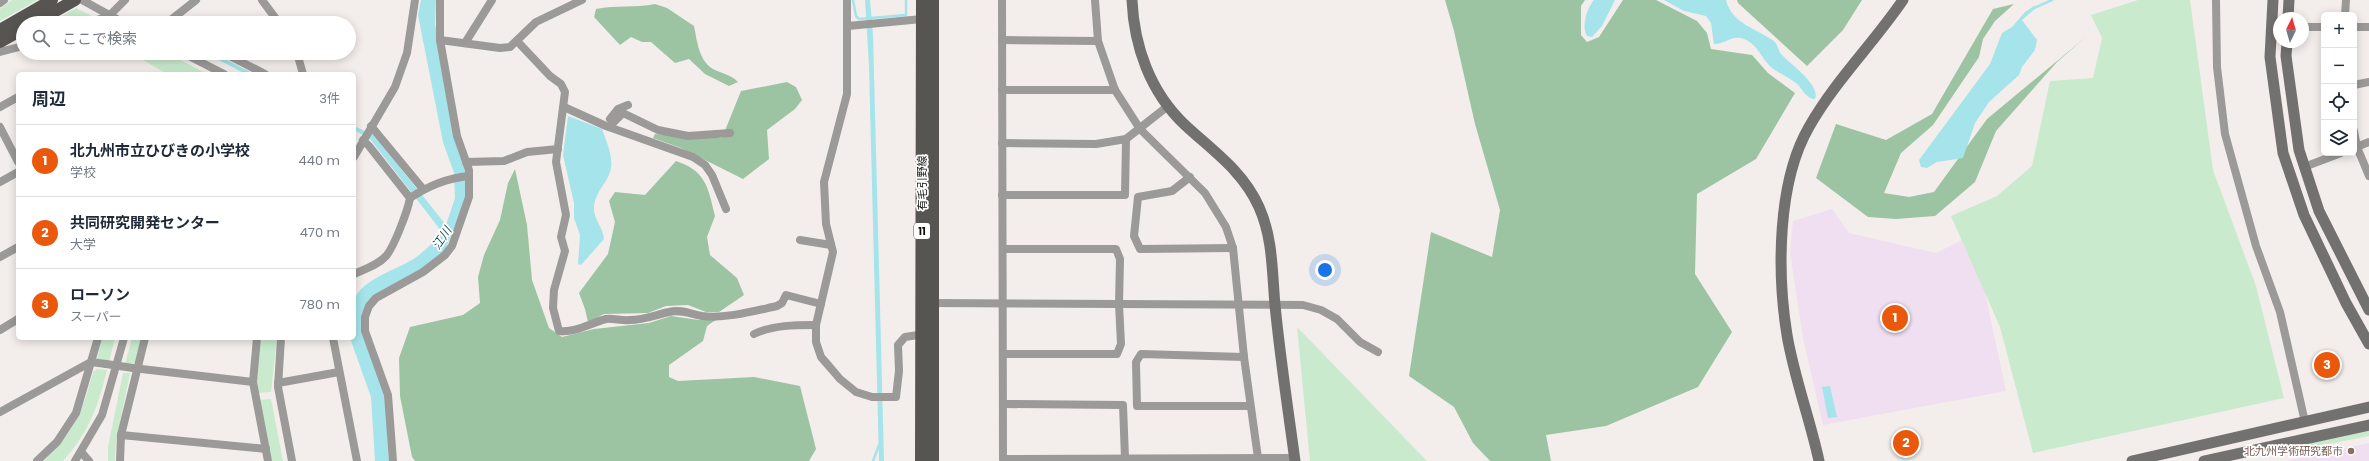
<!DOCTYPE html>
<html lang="ja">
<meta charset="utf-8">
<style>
:root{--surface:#fff;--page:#f2f2f3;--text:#1f2937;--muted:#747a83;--line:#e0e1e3;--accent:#ea580c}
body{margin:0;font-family:Poppins,"Noto Sans JP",sans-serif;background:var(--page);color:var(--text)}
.controls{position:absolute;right:12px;top:12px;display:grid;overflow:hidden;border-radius:6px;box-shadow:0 2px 10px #0003}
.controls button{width:36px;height:36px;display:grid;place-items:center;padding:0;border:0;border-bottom:1px solid var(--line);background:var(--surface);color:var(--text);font:20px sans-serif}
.compass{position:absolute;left:2273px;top:12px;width:36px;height:36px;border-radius:50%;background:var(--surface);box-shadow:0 2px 10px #0003;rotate:5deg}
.you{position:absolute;left:1325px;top:270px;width:14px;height:14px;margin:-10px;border:3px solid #fff;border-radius:50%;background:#1a73e8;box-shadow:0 0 0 6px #1a73e833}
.badge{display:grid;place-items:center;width:26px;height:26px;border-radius:50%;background:var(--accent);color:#fff;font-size:13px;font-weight:700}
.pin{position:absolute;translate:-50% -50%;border:2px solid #fff;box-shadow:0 1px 4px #0006}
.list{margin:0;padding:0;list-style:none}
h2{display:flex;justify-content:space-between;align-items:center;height:52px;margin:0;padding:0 16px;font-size:17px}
h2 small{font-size:13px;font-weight:400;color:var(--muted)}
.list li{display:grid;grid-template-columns:26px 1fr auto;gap:12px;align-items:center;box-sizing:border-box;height:72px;padding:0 16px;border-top:1px solid var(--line)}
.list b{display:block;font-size:15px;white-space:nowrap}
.list p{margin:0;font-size:13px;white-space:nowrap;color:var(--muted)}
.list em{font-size:13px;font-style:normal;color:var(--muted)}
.icon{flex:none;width:22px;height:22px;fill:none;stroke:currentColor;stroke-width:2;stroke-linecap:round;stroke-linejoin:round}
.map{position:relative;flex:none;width:2369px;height:461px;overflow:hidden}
.search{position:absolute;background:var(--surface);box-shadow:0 2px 10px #0003;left:16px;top:16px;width:340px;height:44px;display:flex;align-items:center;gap:10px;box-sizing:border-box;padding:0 14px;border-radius:22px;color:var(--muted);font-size:15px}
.panel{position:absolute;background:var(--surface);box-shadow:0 2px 10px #0003;left:16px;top:72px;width:340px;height:268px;border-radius:6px}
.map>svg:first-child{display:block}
.education{fill:#efdff1}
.green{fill:#c9eacd}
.forest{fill:#9cc4a2}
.water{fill:#a4e4ea}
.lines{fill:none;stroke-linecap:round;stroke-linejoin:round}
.stream{stroke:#a4e4ea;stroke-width:2.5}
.street{stroke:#9b9a98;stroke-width:8}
.secondary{stroke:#73716f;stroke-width:11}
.primary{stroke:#575552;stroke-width:12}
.street-bridge{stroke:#9b9a98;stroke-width:8}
.education-dot{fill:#8d6e63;stroke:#fff;stroke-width:1.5}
.labels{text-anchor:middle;stroke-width:3.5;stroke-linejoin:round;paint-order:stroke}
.shield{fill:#fff;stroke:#585756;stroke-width:1}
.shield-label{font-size:10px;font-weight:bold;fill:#100f0e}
.street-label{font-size:11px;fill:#100f0e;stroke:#fff}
.education-label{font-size:11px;fill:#785e54;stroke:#fff;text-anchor:end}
.water-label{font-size:12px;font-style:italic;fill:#154d52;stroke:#fff}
</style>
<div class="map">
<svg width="2369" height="461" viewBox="0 0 2369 461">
<rect width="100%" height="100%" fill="#f3eeeb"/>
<g class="education">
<polygon points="1832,209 1849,233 1936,253 1968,237 1975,246 2006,391 1823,425 1803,338 1790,253 1793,221"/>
<polygon points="2369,443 2369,461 2285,461 2296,459"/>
</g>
<g class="green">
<polygon points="12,0 37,0 0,21 0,9"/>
<polygon points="2138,0 2190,0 2213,170 2256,286 2284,398 2033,453 2000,327 1951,216 1997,196 2032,166 2050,81 2093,78 2102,38 2091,15"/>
<polygon points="76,8 90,15 89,20 79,23 50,23"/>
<polygon points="131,53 167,53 207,74 167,74"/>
<polygon points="1297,327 1427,461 1310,461"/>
<polygon points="102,338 115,338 109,362 97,359"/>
<polygon points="132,338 142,338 135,363 125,364"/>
<polygon points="261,338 277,338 271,392 258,393 257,381"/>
<path d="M97,369L107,370C98,407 89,432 63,461H44C73,433 83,411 93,372Z"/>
<polygon points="123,373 130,373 116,441 115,461 108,461 108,447"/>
<polygon points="271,399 283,461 272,461 259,400"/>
<polygon points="2369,430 2369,436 2274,455 2276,450"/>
</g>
<g class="forest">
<polygon points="1445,0 1585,0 1581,6 1581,35 1587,42 1599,37 1623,0 1656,0 1697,21 1707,33 1711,49 1752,55 1768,73 1795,93 1756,159 1697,194 1695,274 1732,332 1698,387 1606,426 1546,435 1551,461 1490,461 1473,443 1454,407 1409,376 1431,232 1492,257 1500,210 1475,124 1454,31"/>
<polygon points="1737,0 1862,0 1843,30 1807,66 1738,3"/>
<path d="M655,4L667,8L694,26C697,41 699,61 713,69C723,74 730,74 738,82L729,86L705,74L689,59L675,63L651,42H642L631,37L620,45L594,17L596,9C616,5 635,8 655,4Z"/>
<polygon points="2014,4 1995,21 1983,39 1979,57 1933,125 1901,153 1884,193 1909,197 1934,192 1987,119 2086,37 2057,62 1996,131 1975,182 1935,216 1896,219 1868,217 1816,178 1836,124 1886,140 1932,114 1993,9"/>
<polygon points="787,82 796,87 802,100 795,109 767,130 769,159 743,179 681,148 653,138 655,134 697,138 722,138 741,91"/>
<path d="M676,161C706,171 708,187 715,216L707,237L710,255L737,278L744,295L719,312H706L688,305L666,306L648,313L604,314L588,322L585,309L579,293L608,254L615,222L609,201L615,192L645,195Z"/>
<polygon points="515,169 527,225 532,280 549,328 562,337 594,329 649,323 671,316 699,320 717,319 707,326 703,341 669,365 669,377 678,381 754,377 800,386 816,449 809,461 415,461 412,457 400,396 399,358 410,327 463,315 480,303 478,277 484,255 500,220 508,183"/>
</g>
<g class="water">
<path d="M421,0H436L435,24L442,61L466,170L465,202L444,252L424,268L392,286L362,317L385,394L389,461H375L371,397L350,338H354V300C363,278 397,270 415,258C426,250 434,242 442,232L370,139L354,130V126L374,135L446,225L455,198L454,173L443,142L418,15Z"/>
<polygon points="865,0 870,0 873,35 884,461 879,461 869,66"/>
<path d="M1594,0H1615L1602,26L1592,37L1587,36C1581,26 1587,8 1594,0Z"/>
<path d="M1664,0H1726C1731,23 1757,29 1774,41C1778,45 1778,50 1781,54C1789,63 1821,85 1815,99C1806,99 1803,89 1797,84C1789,77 1779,74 1771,67C1760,57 1758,43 1741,38C1730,36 1723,45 1714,44L1711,23L1706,16L1684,11Z"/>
<polygon points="2034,6 2036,8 2022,20 2037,40 2035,50 2022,67 2019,75 1989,102 1975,123 1963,158 1937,162 1927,168 1921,167 1919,160 1990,64 2002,33 2012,27 2025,12"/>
<polygon points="205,53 213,53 254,74 246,74"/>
<path d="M568,116L602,129C606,141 613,155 611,168C609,182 595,191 594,207C593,219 603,226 604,239L581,265L578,264L580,235L574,218V203L563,155Z"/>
<polygon points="1830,386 1837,417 1828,418 1822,387"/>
</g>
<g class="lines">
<g class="stream">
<polyline points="853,0 856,16 859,19 906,15 906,0"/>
<polyline points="2034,8 2052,0"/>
<polyline points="873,461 879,445"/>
</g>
<g class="street">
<polyline points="82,0 124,23"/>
<polyline points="262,0 279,23"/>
<polyline points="440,0 440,40"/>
<polyline points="847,0 847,94 824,182 826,224 833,252 816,325 816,342 821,357 828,365 840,379 856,392 872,397 896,397 899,371 898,345 905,337 925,334"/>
<polyline points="1002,0 1003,459 1294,458"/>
<polyline points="1095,0 1098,41 1115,90 1140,129 1205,193 1226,227 1233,248 1244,357 1258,458"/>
<polyline points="2216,0 2217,67 2225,134 2256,246 2280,312 2305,422"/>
<polyline points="0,3 4,0"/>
<polyline points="2345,15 2346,0"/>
<polyline points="88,23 109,16 125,0"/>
<polyline points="167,23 196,0"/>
<polyline points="848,26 922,19"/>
<polyline points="2303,27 2324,27"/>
<polyline points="2354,27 2369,27"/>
<polyline points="1002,40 1098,41"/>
<path d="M517,41L550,76L561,84L565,92L556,162L566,215L561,237L565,251L554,290L553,308L559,331C576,333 590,323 606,319C613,318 622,321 630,320C644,320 655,315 669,312C681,309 690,314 702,316C725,319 754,311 777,306L782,303L786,295L821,304"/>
<polyline points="465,43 492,0"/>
<polyline points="0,52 23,46"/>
<polyline points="183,53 224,74"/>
<polyline points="224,53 265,74"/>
<polyline points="297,53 303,74"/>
<polyline points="2354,85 2369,82"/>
<polyline points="1002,90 1115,90"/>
<polyline points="0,107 18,97"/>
<polyline points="564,107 606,126 693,157 705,165 712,175 726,209"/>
<polyline points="610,119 618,109 628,105"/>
<polyline points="371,126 423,189"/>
<polyline points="0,127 18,162"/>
<polyline points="609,127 623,113 658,130 688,136 730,133"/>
<polyline points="2354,131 2357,147 2369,176"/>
<polyline points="1002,143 1096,144 1126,139 1168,106"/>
<polyline points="2354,148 2369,142"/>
<polyline points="354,157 395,87 407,53 415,0"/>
<polyline points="466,162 504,161 527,152 558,149"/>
<polyline points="2304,167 2341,153"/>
<polyline points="1190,177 1172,191 1138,197 1134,236 1140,249 1233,248"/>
<polyline points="0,182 18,172"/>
<polyline points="1002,195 1125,195 1126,139"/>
<path d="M410,198C428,186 448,178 469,176"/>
<polyline points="800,240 831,245"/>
<polyline points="1003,249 1116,249 1120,259 1119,304 1121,344 1117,354 1003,354"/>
<polyline points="0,257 18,247"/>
<path d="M354,274C365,269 378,265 386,256C394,247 408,210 410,198L369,146L363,140"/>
<polyline points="932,303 1303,305 1321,310 1337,319 1360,342 1378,352"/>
<polyline points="0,330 18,319"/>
<path d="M754,334C773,325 795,325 816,325"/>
<polyline points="257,338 253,382 268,461"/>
<polyline points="281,338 278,387 292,461"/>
<polyline points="333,338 357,461"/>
<polyline points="1244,357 1141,354 1136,362 1137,406 1250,406"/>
<polyline points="133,368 253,382"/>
<polyline points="278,383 339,372"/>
<polyline points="1003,404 1123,405 1125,458"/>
<polyline points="0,412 91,362 106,364"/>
<polyline points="121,435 266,449"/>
<polyline points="82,453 89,461"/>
<polyline points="37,461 57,442 76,413 98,338"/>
<polyline points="75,461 102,415 124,338"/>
<polyline points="120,461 121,435 145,338"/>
<polyline points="393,461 388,395 365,331 365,317 369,306 376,298 423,272 445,255 452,246 469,197 469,170 457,136 440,40 500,48 510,47 536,22 582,0"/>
</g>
<g class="secondary">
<path d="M1132,0C1134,46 1150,92 1185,125C1213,151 1243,171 1259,207C1273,238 1272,272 1275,305C1280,357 1288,409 1295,461"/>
<polyline points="2273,0 2270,57 2283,153 2304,215 2346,303 2369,344"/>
<polyline points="2288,18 2289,0"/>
<polyline points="2287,42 2286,56 2299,150 2319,211 2369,310"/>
<path d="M1819,461C1810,419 1794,377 1787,335C1777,273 1777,182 1809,127C1835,81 1873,44 1903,0"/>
<polyline points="2132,461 2369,407"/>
<polyline points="2204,461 2369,425"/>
</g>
<g class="primary">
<polyline points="34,23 75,0"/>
<polyline points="0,30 52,0"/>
<polyline points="0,42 23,29"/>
<polyline points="921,461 922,0"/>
<polyline points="933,461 933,0"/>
</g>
<polyline class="street-bridge" points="106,364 133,368"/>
</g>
<circle class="education-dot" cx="2351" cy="451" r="4"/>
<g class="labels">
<rect class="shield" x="914" y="223" width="16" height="16" rx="3"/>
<g class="shield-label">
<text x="922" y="235">11</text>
</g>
<g class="street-label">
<text transform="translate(922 183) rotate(-90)" y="4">有毛引野線</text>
</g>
<g class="education-label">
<text x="2343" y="455">北九州学術研究都市</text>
</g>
<g class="water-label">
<text transform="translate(442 238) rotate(-56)" y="4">江川</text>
</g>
</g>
</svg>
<div class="controls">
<button>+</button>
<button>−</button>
<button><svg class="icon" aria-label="locate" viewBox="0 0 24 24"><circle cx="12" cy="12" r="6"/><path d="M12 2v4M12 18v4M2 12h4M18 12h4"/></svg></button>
<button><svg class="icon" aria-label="layers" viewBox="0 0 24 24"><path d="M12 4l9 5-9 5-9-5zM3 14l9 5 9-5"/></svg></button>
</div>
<svg class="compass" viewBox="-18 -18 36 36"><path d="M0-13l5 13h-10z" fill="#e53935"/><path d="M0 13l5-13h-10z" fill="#747a83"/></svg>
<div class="you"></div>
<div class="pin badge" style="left:1895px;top:318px">1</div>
<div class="pin badge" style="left:1906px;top:443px">2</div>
<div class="pin badge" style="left:2327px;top:365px">3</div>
<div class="search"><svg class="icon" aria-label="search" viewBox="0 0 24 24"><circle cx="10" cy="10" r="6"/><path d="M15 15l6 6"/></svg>ここで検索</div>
<section class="panel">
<h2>周辺<small>3件</small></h2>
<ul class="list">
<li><span class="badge">1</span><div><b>北九州市立ひびきの小学校</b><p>学校</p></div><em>440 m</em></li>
<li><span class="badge">2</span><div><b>共同研究開発センター</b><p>大学</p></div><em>470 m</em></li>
<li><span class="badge">3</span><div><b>ローソン</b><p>スーパー</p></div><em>780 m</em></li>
</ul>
</section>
</div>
